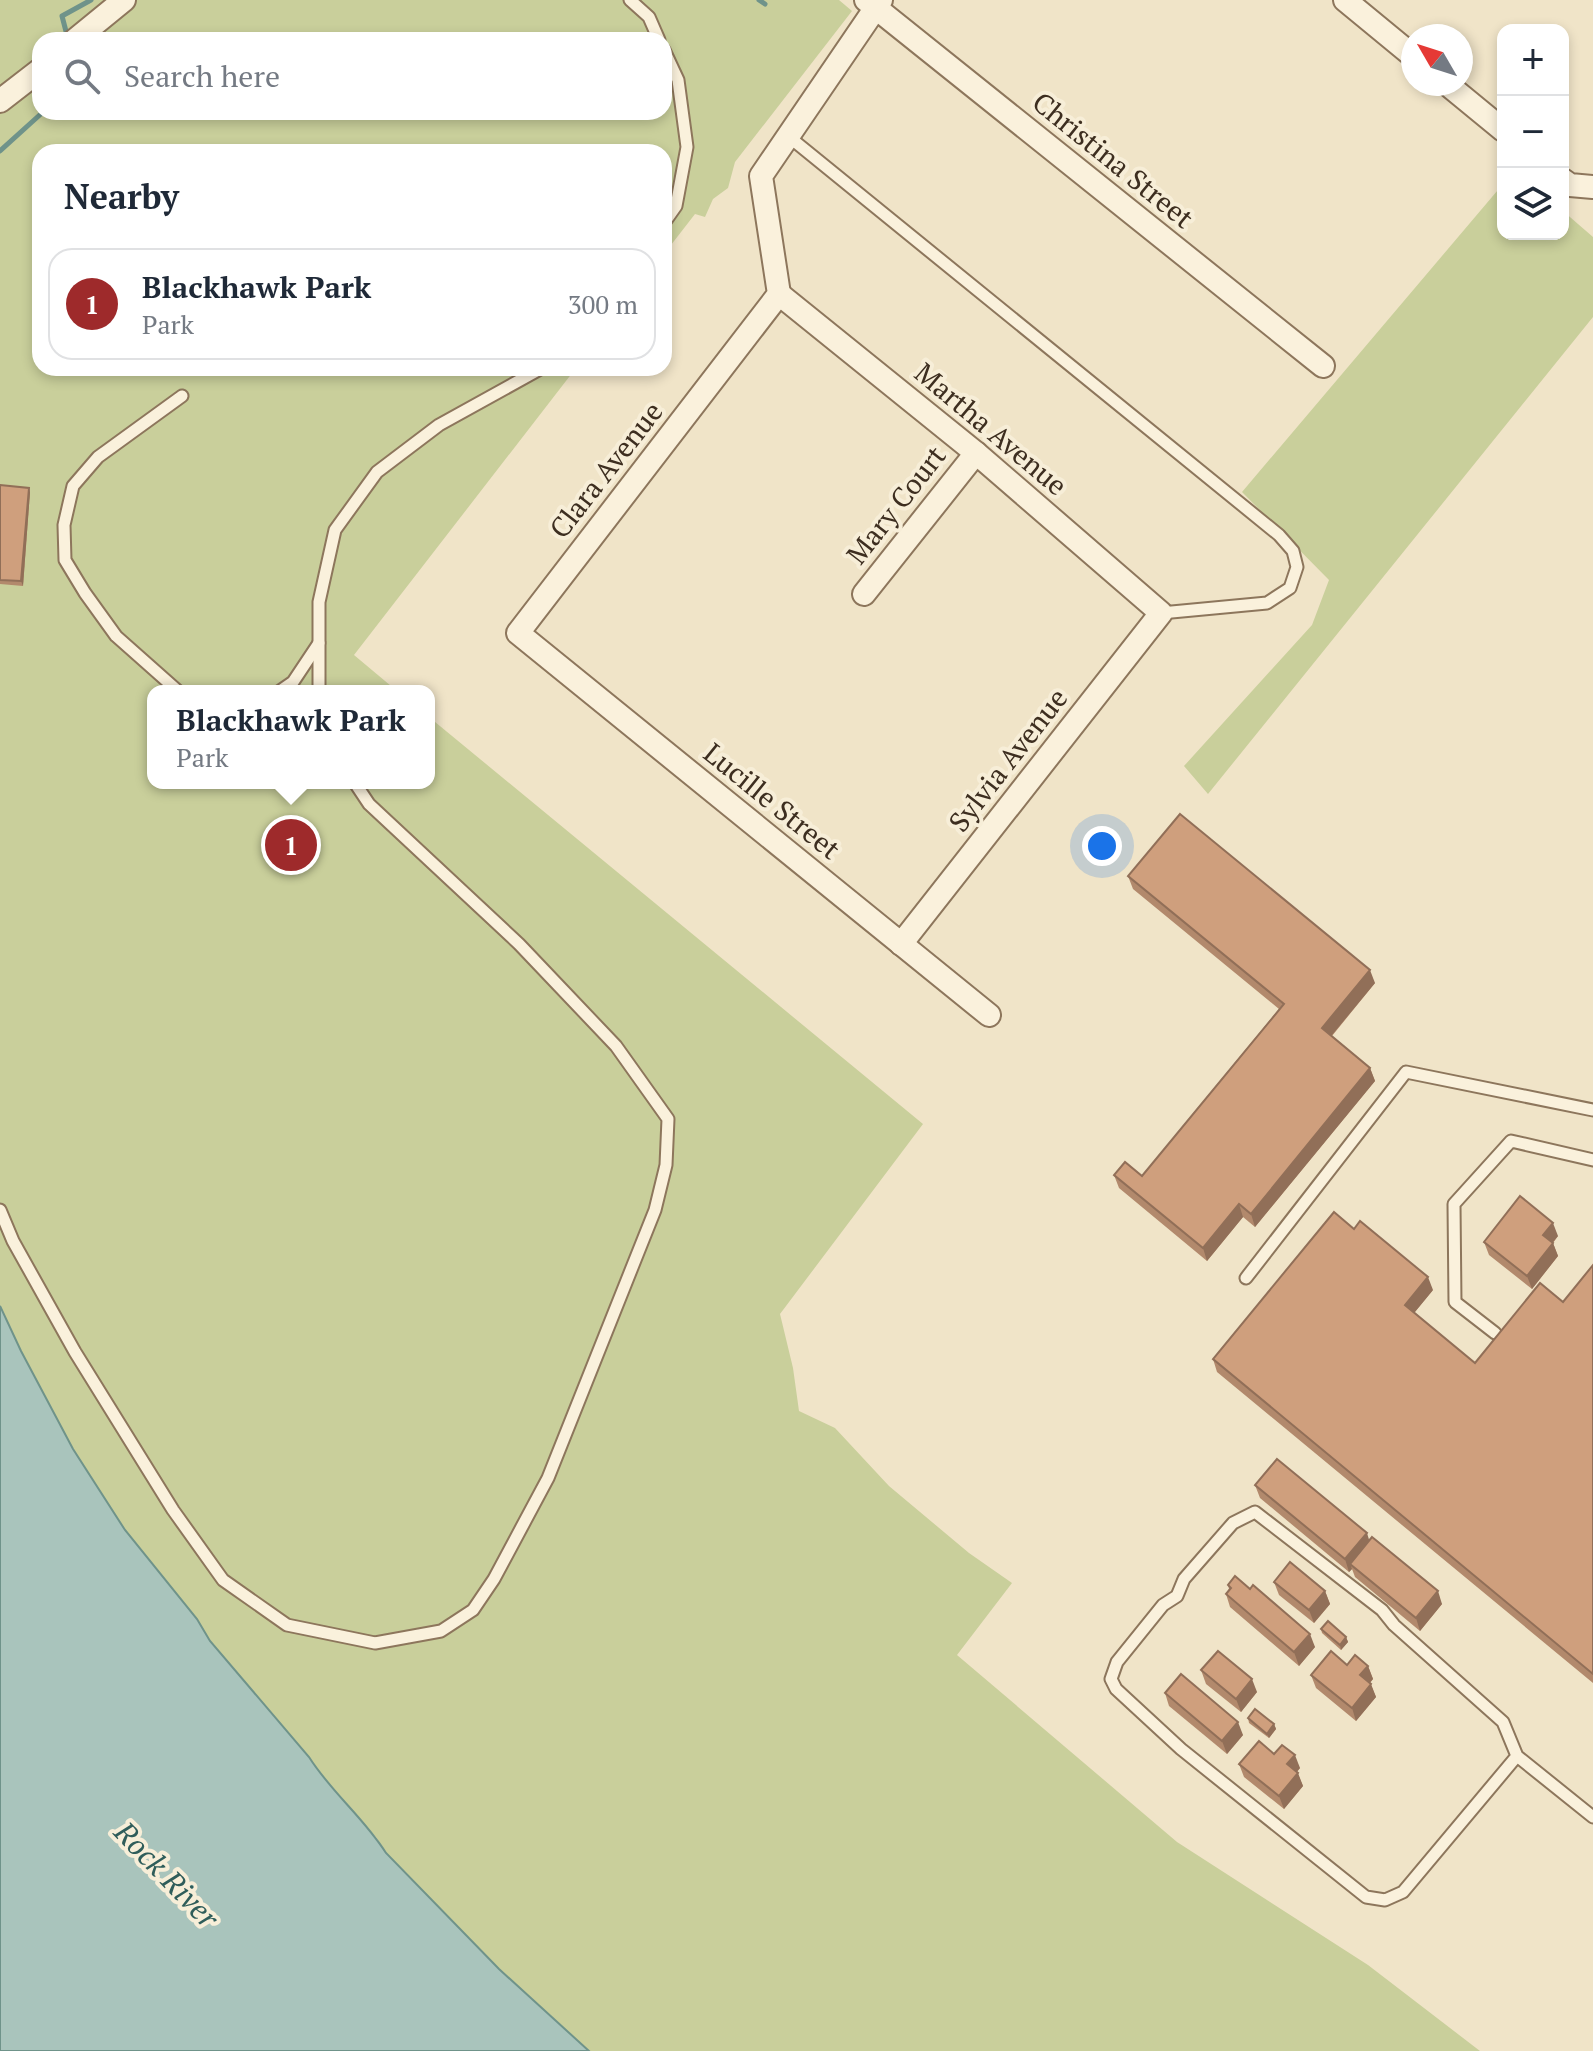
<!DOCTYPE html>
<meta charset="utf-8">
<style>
:root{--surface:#fff;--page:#f2f2f3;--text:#1f2937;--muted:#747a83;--line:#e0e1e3;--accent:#9e2a2b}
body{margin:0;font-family:"PT Serif",serif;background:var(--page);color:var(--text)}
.controls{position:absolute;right:24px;top:24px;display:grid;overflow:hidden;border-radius:16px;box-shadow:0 4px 12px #0003}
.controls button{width:72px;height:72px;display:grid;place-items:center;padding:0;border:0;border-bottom:2px solid var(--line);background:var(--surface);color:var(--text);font:40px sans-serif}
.compass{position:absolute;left:1401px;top:24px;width:72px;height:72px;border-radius:50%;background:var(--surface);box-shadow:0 4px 12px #0003;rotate:309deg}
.you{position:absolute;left:1102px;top:846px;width:28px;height:28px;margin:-20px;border:6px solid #fff;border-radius:50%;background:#1a73e8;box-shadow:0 0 0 12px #1a73e833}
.badge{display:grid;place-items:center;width:52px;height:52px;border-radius:50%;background:var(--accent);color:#fff;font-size:26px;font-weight:700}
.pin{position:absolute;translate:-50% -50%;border:4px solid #fff;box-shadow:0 2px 8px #0006}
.popup{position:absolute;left:147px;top:685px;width:288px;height:104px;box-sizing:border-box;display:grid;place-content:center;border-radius:16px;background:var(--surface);filter:drop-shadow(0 2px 6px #0005);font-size:26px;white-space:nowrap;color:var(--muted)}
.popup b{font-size:30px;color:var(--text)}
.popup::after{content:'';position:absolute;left:50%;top:100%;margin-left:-16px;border:16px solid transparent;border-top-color:var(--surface)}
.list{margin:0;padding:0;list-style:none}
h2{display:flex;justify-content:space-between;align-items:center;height:104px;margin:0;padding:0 32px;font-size:34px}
h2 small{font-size:26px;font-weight:400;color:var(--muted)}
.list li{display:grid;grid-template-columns:52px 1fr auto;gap:24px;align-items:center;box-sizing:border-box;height:112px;margin:0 16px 16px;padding:0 16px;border:2px solid var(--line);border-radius:24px}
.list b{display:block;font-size:30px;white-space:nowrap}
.list p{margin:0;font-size:26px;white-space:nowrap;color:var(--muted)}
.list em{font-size:26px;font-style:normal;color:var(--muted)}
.icon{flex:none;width:44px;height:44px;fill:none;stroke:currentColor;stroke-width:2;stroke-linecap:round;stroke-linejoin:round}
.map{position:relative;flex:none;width:1593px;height:2051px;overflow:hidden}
.search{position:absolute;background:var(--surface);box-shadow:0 4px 12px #0003;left:32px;top:32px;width:640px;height:88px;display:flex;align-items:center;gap:20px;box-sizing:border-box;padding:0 28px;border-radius:24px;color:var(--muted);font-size:30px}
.panel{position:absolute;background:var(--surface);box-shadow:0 4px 12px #0003;left:32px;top:144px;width:640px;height:232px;border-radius:24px}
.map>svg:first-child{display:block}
.green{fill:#c9cf9b;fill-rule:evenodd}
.water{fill:#a9c4bc;stroke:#6f938a;stroke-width:2}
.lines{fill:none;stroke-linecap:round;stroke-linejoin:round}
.stream{stroke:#6f938a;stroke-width:5}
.lane-casing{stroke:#8d765c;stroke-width:15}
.street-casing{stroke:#8d765c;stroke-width:26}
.lane{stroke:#faf1dc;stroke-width:11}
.street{stroke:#faf1dc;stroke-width:22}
.wall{fill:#b2896c}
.shaded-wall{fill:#916f58}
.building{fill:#cf9f7d;stroke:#916f58;stroke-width:2}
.labels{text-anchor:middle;stroke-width:8;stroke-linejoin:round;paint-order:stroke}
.street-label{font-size:28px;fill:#3d2e20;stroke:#f7eed8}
.water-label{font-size:30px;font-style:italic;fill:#2f5d5a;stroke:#f7eed8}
</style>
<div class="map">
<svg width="1593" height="2051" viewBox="0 0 1593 2051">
<rect width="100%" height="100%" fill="#f0e4c8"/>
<g class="green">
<path d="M0,0H839L852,11L735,162L728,188L713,199L705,217L695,214L664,254V152H40V368H576L354,655L397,691H153V783H429V717L923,1124L780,1314L793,1368L799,1411L835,1428L889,1486L969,1553L1012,1583L957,1655L1177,1842L1368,1965L1480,2051H589L499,1969L386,1853L376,1837L335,1792L210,1641L197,1619L125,1530L73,1449L21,1351L0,1306ZM40,40H664V112H40Z"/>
<polygon points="1503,184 1503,234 1563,234 1563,211 1593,237 1593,317 1208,794 1184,766 1312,625 1329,580 1242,492"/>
</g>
<path class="water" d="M0,1306L21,1351L73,1449L125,1530L197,1619L210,1641L309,1757C331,1792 364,1818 386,1853L499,1969L589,2051H0Z"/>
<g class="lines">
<g class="stream">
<polyline points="759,0 765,4"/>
<polyline points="68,39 62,16 91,0"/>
<polyline points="0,151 43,112"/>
</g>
<g class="lane-casing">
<g id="lane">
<polyline points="630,0 649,17 659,40"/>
<polyline points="664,50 678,80 687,147 676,206 664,223"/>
<polyline points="788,136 1279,535 1293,551 1297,567 1290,588 1267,603 1161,613"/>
<polyline points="178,691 116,636 85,593 65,560 64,525 73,486 98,457 182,396"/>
<polyline points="280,691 293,682 319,643"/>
<polyline points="319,691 319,602 335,530 377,472 439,425 542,368"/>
<polyline points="0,1210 13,1241 75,1352 173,1510 223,1580 287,1625 375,1643 441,1631 473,1610 494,1579 548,1478 655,1210 666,1165 668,1119 616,1046 519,944 369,804 355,783"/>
<polyline points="1246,1278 1406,1072 1593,1110"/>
<polyline points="1495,1333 1455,1302 1454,1204 1511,1141 1593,1160"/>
<polyline points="1517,1756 1403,1892 1385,1900 1366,1897 1181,1749 1116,1689 1111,1679 1117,1662 1163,1605 1177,1596 1184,1579 1233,1523 1255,1512 1382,1610 1394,1625 1503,1722 1517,1756 1593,1817"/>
</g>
</g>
<g class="street-casing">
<g id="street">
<polyline points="866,0 1323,366"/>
<polyline points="881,0 761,176 779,294 518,633 989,1015"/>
<polyline points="1345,0 1413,56"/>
<polyline points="75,40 124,0"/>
<polyline points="1447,84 1503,130"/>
<polyline points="0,101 40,70"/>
<polyline points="1563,180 1570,185 1593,187"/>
<polyline points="779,294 976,453 1161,613 901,944"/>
<polyline points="864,594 976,453"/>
</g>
</g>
<use href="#lane" class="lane"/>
<use href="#street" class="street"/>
</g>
<g class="wall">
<polygon points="0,485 30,492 23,586 0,584"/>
<polygon points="1128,876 1375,983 1332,1036 1370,1068 1375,1081 1255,1227 1243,1217 1207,1261 1119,1188 1114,1175 1142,1176 1279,1009 1133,889"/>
<polygon points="1558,1236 1553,1243 1558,1256 1532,1289 1489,1255 1484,1242"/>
<polygon points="1593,1265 1593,1683 1217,1372 1213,1359 1433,1290 1414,1313 1475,1363 1563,1302"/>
<polygon points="1255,1485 1370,1541 1442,1604 1420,1631 1355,1577 1352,1569 1349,1572 1260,1498"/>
<polygon points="1274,1582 1325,1591 1330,1604 1314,1623 1279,1595"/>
<polygon points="1228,1585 1250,1589 1315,1647 1299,1666 1230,1607 1226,1594 1229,1589"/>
<polygon points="1321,1629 1346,1637 1348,1642 1341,1650 1322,1633"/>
<polygon points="1347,1665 1368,1666 1373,1679 1370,1683 1376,1697 1356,1721 1316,1688 1311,1675"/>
<polygon points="1201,1670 1257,1692 1241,1712 1206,1684"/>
<polygon points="1165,1693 1243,1735 1227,1754 1169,1706"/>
<polygon points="1248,1718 1274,1724 1276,1729 1269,1738 1249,1723"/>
<polygon points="1274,1754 1300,1768 1297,1772 1303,1786 1284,1809 1244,1777 1239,1764"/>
</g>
<g class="shaded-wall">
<polygon points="29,488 30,492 23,586 21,581"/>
<polygon points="1370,970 1375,983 1327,1041 1322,1028"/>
<polygon points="1370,1068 1375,1081 1255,1227 1251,1214"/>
<polygon points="1239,1204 1243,1217 1207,1261 1203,1248"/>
<polygon points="1553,1223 1558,1236 1548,1248 1543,1235"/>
<polygon points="1553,1243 1558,1256 1532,1289 1527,1276"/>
<polygon points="1428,1277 1433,1290 1410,1318 1405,1305"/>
<polygon points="1367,1533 1371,1546 1350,1564 1352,1569 1349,1572 1345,1559"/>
<polygon points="1325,1591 1330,1604 1314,1623 1309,1610"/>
<polygon points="1438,1591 1442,1604 1420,1631 1416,1618"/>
<polygon points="1310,1634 1315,1647 1299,1666 1294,1652"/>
<polygon points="1346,1637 1348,1642 1341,1650 1340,1645"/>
<polygon points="1368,1666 1373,1679 1365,1688 1360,1675"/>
<polygon points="1252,1679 1257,1692 1241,1712 1236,1699"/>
<polygon points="1371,1684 1376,1697 1356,1721 1352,1708"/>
<polygon points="1238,1722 1243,1735 1227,1754 1222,1741"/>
<polygon points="1274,1724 1276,1729 1269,1738 1267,1734"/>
<polygon points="1295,1755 1300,1768 1292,1777 1287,1764"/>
<polygon points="1298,1773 1303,1786 1284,1809 1279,1796"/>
</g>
<g class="building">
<polygon points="0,485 29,488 21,581 0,580"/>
<polygon points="1180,814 1370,970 1322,1028 1370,1068 1251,1214 1239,1204 1203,1248 1114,1175 1125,1162 1142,1176 1284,1004 1128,876"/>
<polygon points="1520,1196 1553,1223 1543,1235 1553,1243 1527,1276 1484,1242"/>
<polygon points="1334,1212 1354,1229 1360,1221 1428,1277 1405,1305 1475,1363 1540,1283 1563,1302 1593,1265 1593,1674 1213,1359"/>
<polygon points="1277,1459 1367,1533 1345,1559 1255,1485"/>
<polygon points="1372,1537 1438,1591 1416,1618 1350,1564"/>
<polygon points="1290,1562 1325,1591 1309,1610 1274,1582"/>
<polygon points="1235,1576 1250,1589 1253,1585 1310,1634 1294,1652 1226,1594 1231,1588 1228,1585"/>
<polygon points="1328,1621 1346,1637 1340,1645 1321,1629"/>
<polygon points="1218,1651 1252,1679 1236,1699 1201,1670"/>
<polygon points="1331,1651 1347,1665 1355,1655 1368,1666 1360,1675 1371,1684 1352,1708 1311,1675"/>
<polygon points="1181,1674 1238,1722 1222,1741 1165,1693"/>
<polygon points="1255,1709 1274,1724 1267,1734 1248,1718"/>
<polygon points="1259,1741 1274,1754 1282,1745 1295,1755 1287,1764 1298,1773 1279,1796 1239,1764"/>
</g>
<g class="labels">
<g class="street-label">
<text transform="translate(1113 160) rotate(39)" y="10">Christina Street</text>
<text transform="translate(991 429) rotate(40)" y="10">Martha Avenue</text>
<text transform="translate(606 470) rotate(-52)" y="10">Clara Avenue</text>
<text transform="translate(896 505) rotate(-52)" y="10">Mary Court</text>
<text transform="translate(1008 760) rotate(-52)" y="10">Sylvia Avenue</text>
<text transform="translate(772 801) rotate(39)" y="10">Lucille Street</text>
</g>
<g class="water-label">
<text transform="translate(166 1875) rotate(46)" y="10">Rock River</text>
</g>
</g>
</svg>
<div class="controls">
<button>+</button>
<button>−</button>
<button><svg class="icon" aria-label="layers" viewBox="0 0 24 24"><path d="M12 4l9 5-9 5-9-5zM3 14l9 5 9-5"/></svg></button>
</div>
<svg class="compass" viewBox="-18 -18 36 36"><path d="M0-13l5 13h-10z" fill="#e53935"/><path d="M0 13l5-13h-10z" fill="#747a83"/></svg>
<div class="you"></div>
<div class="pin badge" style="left:291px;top:845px">1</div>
<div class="popup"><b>Blackhawk Park</b>Park</div>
<div class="search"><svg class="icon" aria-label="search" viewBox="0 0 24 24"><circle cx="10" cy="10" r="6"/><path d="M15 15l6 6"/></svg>Search here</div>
<section class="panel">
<h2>Nearby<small></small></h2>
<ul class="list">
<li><span class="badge">1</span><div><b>Blackhawk Park</b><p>Park</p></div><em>300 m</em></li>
</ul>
</section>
</div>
